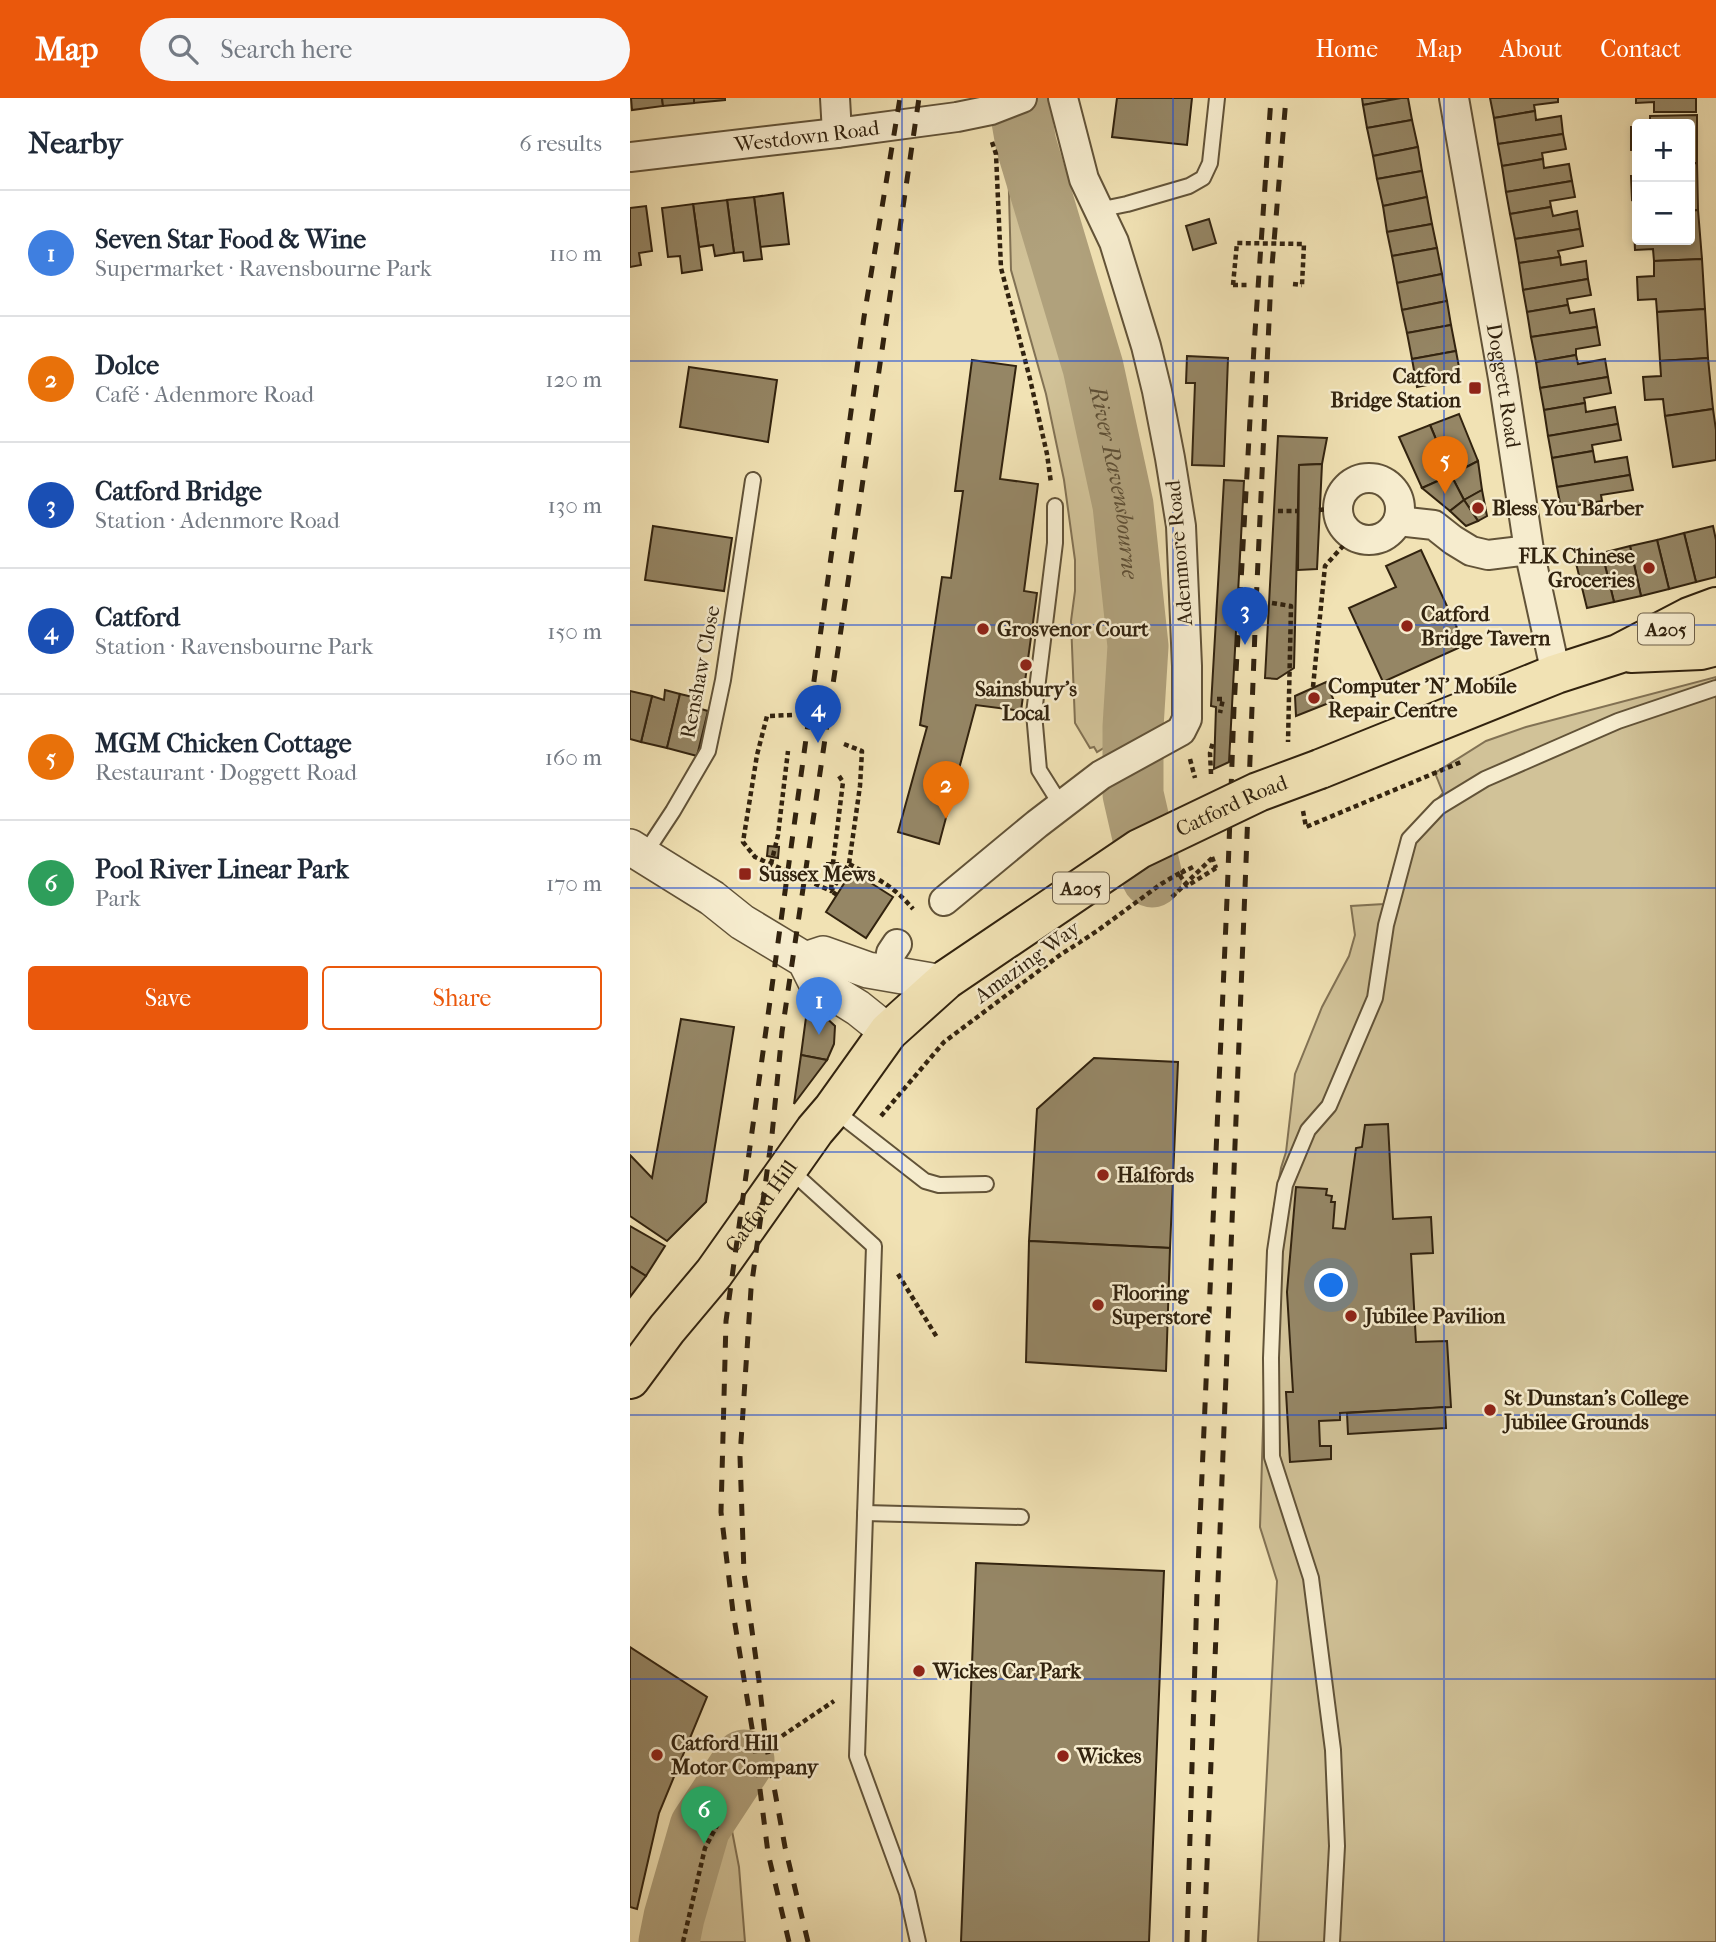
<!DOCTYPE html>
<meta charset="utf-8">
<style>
:root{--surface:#fff;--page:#f6f6f7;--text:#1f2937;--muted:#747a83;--line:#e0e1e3;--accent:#ea580c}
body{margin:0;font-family:"IM FELL French Canon",serif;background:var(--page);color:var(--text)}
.controls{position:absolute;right:21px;top:21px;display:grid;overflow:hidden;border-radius:7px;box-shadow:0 4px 10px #0003}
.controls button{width:63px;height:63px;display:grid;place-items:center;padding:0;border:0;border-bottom:2px solid var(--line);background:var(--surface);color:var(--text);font:35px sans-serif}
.you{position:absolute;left:702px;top:1188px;width:24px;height:24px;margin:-18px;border:5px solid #fff;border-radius:50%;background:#1a73e8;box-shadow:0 0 0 10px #1a73e833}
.badge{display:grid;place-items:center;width:46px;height:46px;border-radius:50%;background:var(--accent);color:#fff;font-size:23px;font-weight:700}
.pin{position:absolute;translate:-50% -58px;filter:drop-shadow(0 2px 4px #0008)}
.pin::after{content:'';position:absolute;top:37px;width:24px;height:21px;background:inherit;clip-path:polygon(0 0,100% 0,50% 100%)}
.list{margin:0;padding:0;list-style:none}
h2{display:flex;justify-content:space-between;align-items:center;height:91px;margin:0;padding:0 28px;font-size:30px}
h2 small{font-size:23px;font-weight:400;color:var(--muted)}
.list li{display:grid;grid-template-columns:46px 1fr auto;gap:21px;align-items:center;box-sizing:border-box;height:126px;padding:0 28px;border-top:2px solid var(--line)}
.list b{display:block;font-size:26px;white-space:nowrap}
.list p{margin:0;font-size:23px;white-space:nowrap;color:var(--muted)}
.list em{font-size:23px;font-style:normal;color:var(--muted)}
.actions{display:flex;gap:14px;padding:21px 28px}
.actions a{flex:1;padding:16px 0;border:2px solid var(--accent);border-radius:7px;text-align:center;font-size:24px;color:var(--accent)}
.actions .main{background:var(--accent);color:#fff}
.icon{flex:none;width:38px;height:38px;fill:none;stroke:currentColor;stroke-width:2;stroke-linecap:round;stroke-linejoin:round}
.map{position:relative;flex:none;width:1086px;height:1844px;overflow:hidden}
header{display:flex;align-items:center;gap:42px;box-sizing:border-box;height:98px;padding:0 35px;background:var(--accent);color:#fff}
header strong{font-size:33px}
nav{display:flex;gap:38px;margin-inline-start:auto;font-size:24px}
.search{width:490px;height:63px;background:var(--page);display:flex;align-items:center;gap:18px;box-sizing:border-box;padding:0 24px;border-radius:38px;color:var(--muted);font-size:26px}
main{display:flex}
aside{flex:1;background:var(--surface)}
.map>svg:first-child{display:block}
.green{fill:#d1c298;stroke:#827254;stroke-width:2}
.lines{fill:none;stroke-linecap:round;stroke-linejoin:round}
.river{stroke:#b0a17c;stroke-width:61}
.building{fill:#958665;stroke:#32230f;stroke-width:2}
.service-casing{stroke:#625338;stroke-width:18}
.minor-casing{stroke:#625338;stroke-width:32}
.tertiary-casing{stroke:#625338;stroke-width:38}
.trunk-casing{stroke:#32230f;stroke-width:42}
.path{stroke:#32230f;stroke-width:4.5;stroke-dasharray:5 3.5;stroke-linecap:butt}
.service{stroke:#f6ecce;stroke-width:14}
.minor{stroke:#f6ecce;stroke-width:28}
.tertiary{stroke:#f6ecce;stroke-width:35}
.trunk{stroke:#f1e2b4;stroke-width:38}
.rail{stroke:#32230f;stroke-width:5;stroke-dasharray:12 12;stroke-linecap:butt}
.trunk-bridge-casing{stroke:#32230f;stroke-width:42;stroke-linecap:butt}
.path-bridge{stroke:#32230f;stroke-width:4.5;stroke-dasharray:5 3.5;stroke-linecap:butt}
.trunk-bridge{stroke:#f1e2b4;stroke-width:38}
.grid{fill:none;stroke:#1d4ed8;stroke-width:2;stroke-opacity:0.55}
.poi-dot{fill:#8f2418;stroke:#f6ecce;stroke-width:2.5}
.labels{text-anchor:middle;stroke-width:5;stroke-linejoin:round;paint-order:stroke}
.shield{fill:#f6ecce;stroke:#6d5f48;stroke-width:2}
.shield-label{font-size:19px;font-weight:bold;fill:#32230f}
.street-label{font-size:21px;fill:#32230f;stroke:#f6ecce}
.poi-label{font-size:21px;font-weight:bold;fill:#32230f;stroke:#f6ecce;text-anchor:start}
.water-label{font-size:23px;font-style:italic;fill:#5e4f35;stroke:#f6ecce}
</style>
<header>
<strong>Map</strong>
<div class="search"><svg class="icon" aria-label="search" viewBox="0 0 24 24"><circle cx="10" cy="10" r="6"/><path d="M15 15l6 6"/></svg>Search here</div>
<nav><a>Home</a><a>Map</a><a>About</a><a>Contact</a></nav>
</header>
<main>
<aside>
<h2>Nearby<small>6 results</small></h2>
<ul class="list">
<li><span class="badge" style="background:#3f7fe0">1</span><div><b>Seven Star Food &amp; Wine</b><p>Supermarket · Ravensbourne Park</p></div><em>110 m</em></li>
<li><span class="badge" style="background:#e8710a">2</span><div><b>Dolce</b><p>Café · Adenmore Road</p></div><em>120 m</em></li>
<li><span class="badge" style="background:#1a4fb4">3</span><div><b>Catford Bridge</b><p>Station · Adenmore Road</p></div><em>130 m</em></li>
<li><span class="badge" style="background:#1a4fb4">4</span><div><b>Catford</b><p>Station · Ravensbourne Park</p></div><em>150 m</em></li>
<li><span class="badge" style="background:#e8710a">5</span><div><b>MGM Chicken Cottage</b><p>Restaurant · Doggett Road</p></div><em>160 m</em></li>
<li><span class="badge" style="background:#2e9e5b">6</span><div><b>Pool River Linear Park</b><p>Park</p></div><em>170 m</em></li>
</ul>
<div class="actions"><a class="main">Save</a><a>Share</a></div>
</aside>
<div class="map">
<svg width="1086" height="1844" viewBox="0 0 1086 1844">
<rect width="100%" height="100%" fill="#f1e2b4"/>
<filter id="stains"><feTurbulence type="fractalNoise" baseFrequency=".00286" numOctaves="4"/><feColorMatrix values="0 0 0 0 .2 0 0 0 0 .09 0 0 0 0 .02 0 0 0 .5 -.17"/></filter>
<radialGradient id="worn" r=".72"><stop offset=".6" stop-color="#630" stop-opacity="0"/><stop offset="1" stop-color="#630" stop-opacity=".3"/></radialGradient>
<g class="green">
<polygon points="378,58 385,67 400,127 441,253 472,393 480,463 485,617 490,640 467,654 464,649 460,650 445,625 441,523 445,493 445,462 434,382 416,296 381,172"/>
<path d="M1086,579V1844H628L647,1483L630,1429L637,1196L642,1120L651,1070L656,1054L665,976L692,909L719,858L725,837L721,808L754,806C758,790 761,773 769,758C781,737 796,713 813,695L805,675L856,643L896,629Z"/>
<polygon points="86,1650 109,1769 115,1844 15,1844 24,1802 53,1723"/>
</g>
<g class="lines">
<g class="river">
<path id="s1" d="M388,0L396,46L463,269L493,407L508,548L503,629V696L522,779"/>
<polyline points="39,1844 44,1819 70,1729 114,1662"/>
</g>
</g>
<g class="building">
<polygon points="1,0 32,0 33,8 2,12"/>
<polygon points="32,0 64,0 64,5 33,8"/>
<polygon points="64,0 95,0 95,2 64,5"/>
<polygon points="487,0 562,0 557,47 482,39"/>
<polygon points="732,0 771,0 733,7"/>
<polygon points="771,0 778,0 782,22 737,30 733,7"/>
<polygon points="860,0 928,0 928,4 904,7 905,13 864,20"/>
<polygon points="1006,0 1066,0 1066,14 1024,14 1024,4 1006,5"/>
<polygon points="905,13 906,22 931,18 933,36 868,46 864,20"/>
<polygon points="1067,17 1067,65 1060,66 1060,26 1020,26 1020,18"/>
<polygon points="782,22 788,49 743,58 737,30"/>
<rect x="1001" y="29" width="6" height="23"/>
<polygon points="933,36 936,51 912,55 913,61 872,68 868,46"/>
<polygon points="788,49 792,73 747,81 743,58"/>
<polygon points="913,61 914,70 939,66 942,83 876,94 872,68"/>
<polygon points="1067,65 1068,112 1060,113 1060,66"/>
<polygon points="792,73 797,99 753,108 747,81"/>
<polygon points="1001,78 1007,78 1007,101 1002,102"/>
<polygon points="942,83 945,99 920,103 921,109 880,116 876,94"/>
<polygon points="153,95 159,146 130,149 124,99"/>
<polygon points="124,99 132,161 114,163 113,154 104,155 97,102"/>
<polygon points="797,99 802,126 757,134 753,108"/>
<polygon points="97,102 104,155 85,158 83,147 69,149 63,106"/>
<polygon points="63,106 72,172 52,175 50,158 38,159 32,110"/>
<polygon points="16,108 22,153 9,155 11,167 0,169 0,110"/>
<polygon points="921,109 923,118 947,113 950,131 885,141 880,116"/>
<polygon points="1068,112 1072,161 1024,163 1023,151 1005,152 1004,129 1007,129 1007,142 1060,142 1060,113"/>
<polygon points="579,121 586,145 563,152 556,128"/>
<polygon points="802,126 807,150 762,158 757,134"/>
<polygon points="950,131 953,148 928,153 930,159 889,165 885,141"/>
<polygon points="807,150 812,176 767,185 762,158"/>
<polygon points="930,159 931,167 956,163 958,181 893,192 889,165"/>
<polygon points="1072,161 1075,211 1027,214 1026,201 1008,202 1007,179 1024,178 1024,163"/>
<polygon points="812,176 817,203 772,212 767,185"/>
<polygon points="958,181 961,197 937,201 938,207 897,214 893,192"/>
<polygon points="817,203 821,227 777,235 772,212"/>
<polygon points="938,207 940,215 964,211 967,229 901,239 897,214"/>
<polygon points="1075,211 1078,260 1030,263 1027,214"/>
<polygon points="821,227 826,253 782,261 777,235"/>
<polygon points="967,229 970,247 946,251 946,257 906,264 901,239"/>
<polygon points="826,253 831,280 787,289 782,261"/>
<polygon points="946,257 948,266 975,261 978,279 910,290 906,264"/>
<polygon points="557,258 598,260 594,368 562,367 565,285 556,285"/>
<polygon points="1078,260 1083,311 1035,318 1033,301 1015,302 1013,279 1031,278 1030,263"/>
<polygon points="342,262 386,268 370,381 408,386 394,493 407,495 391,613 346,607 309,746 268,734 297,629 290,627 312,479 321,480 333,393 325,393"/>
<polygon points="59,269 147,282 138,344 50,329"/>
<polygon points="978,279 981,295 954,300 955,305 914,312 910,290"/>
<polygon points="955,305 956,314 985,309 988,326 918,338 914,312"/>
<polygon points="1083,311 1086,332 1086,362 1043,369 1035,318"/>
<polygon points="829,316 848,363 821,377 800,327"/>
<polygon points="988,326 991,342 962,347 963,353 922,360 918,338"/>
<polygon points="800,327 821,377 792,390 769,339"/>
<polygon points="648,338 697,340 692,366 669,367 664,570 647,581 635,580"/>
<polygon points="963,353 965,364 997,359 1000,377 927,389 922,360"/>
<polygon points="848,363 852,392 834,402 821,377"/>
<polygon points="692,366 687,471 668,472 669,367"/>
<polygon points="821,377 834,402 820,413 792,390"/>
<polygon points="1000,377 1003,392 971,397 972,403 931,410 927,389"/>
<polygon points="594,382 614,383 599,664 584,671 586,609 581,608"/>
<polygon points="852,392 857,418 848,423 834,402"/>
<polygon points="834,402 848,423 836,428 820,413"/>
<polygon points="23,428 102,440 94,493 15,482"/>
<polygon points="1083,428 1086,442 1086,479 1066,484 1054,435"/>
<polygon points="1054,435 1066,484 1039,491 1027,442"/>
<polygon points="1027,442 1039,491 1011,498 1000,448"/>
<polygon points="1000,448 1011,498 984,504 972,455"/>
<polygon points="791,452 835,547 753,584 719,510 766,489 756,468"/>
<polygon points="972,455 984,504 957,510 945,461"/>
<polygon points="696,584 704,603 666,618 665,598"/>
<polygon points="35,592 50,596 37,650 11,644 22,598 34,602"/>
<polygon points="0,593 22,598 11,644 0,641"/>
<polygon points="50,596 67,600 64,609 78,613 67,658 37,650"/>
<polygon points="138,748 149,749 148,760 137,758"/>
<polygon points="197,765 208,765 207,776 196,775"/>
<polygon points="222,773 263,799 236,840 196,814"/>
<polygon points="177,912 192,916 205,928 204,946 197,962 171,957"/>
<polygon points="51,921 104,929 76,1104 37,1143 0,1118 0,1057 22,1080"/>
<polygon points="171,957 197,962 164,1006"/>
<polygon points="464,960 548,964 540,1150 399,1143 407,1011"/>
<polygon points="758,1026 763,1121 801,1119 803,1155 781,1156 786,1244 817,1243 821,1309 710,1315 710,1322 689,1323 690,1348 701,1348 701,1361 660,1364 656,1294 663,1294 657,1194 666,1089 697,1091 696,1097 702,1098 701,1104 705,1104 703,1130 715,1131 726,1050 732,1049 735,1027"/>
<polygon points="0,1128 35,1148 16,1178 0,1168"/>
<polygon points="399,1143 540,1150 536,1273 396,1264"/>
<polygon points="0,1168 16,1178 0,1199"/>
<polygon points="815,1309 816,1330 718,1336 717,1315"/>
<polygon points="346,1465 534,1473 519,1844 331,1844"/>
<polygon points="0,1549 77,1599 29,1715 7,1811 0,1809"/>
</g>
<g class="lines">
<g class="service-casing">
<g id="service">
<polyline points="468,112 497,106 559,88 573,80 580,65 587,0"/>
<polyline points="425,408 425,445 404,615 409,672 431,707"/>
<polyline points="14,757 43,713 78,653 93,582 123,382"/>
<polyline points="204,1012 295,1083 309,1087 356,1086"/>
<polyline points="159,1071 244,1148 227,1658 277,1795 288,1844"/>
<polyline points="235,1415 391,1419"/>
<polyline points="702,1844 707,1748 703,1652 681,1480 642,1359 641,1260 645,1153 655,1087 678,1032 699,1008 745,900 756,827 779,741 809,709 855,681 988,623 1086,590"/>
</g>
</g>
<g class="minor-casing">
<g id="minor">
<polyline points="205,0 207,35"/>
<path id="s2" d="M824,0L873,280L899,452L926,576"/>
<path id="s3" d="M0,59L207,35L327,19L361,12L392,0"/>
<circle cx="739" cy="411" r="31"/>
<polyline points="768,423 804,427 823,442 841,453 858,457 899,452"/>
<polyline points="314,803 407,726 471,677 551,633 557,621 557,568 551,428 540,360 527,293 516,248 484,144 454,81 433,0"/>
<polyline points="258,875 261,855 267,846"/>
</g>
</g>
<g class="tertiary-casing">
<g id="tertiary">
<polyline points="0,749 82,800 112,824 175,862 186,884 228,910 258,934"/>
<polyline points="175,862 193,856 238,872 313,885"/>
</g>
</g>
<g class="trunk-casing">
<g id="trunk">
<polyline points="1001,555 1071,552 1086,548"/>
<polyline points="690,671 926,576 988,556 1059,519 1086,509"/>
<path id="s4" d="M0,1281L37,1231L84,1175L185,1032L203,1011L258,934L317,881"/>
</g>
</g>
<g class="path">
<polyline points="362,44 366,56 371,170 400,281 417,356 421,385"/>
<polyline points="663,186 672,187"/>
<polyline points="603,187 617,187"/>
<polyline points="689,412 707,410"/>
<polyline points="648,413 668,413"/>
<polyline points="642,505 661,508 658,644"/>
<polyline points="683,589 695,468 722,438"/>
<polyline points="587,601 593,601 590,615"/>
<polyline points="162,617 137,618 127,657 113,744 125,759 201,793 219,766 230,688 232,653 214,646"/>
<polyline points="560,661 565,680"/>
<polyline points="581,676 580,655 583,644"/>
<polyline points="673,713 676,729 831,664"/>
<polyline points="582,759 586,770"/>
<polyline points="141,766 148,737 158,653"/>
<path d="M219,766C246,780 263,787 283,811"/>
<polyline points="207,797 201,793 203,765 213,684 209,678"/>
<polyline points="542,799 582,760"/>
<polyline points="251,1018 314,944 430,857 467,833 531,786 555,772"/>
<polyline points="268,1176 308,1241"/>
<polyline points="152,1638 204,1603"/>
<polyline points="53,1844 75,1750 90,1722"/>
</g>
<use href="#service" class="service"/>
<use href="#minor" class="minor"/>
<use href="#tertiary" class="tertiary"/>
<use href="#trunk" class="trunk"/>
<g class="rail">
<polyline points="159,1844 138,1755 123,1636 103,1514 91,1414 96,1223 234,219 270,0"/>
<polyline points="178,1844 155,1749 136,1645 129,1583 114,1475 110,1359 121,1191 142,1037 152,934 289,0"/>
<polyline points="557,1844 567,1492 597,801 604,610 624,249 641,0"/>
<polyline points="574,1844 626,507 641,180 656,0"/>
</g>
<g class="trunk-bridge-casing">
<g id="trunk-bridge">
<path id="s5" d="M317,881L509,751L628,694L690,671"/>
</g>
</g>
<g class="path-bridge">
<polyline points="603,187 607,145 674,146 672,187"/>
<polyline points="563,769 549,776 557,788 586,770"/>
</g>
<use href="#trunk-bridge" class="trunk-bridge"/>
</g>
<path class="grid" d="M272,0V1844M543,0V1844M814,0V1844M0,263H1086M0,527H1086M0,790H1086M0,1054H1086M0,1317H1086M0,1581H1086"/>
<g class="poi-dot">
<rect x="838" y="283" width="14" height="14" rx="3.5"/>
<circle cx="848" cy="410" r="7"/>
<circle cx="1019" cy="470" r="7"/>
<circle cx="777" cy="528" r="7"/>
<circle cx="353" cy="531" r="7"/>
<circle cx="396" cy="567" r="7"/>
<circle cx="684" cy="600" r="7"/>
<rect x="108" y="769" width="14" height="14" rx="3.5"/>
<circle cx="473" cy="1077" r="7"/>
<circle cx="468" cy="1207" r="7"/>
<circle cx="721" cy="1218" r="7"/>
<circle cx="860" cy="1312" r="7"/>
<circle cx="289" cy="1573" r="7"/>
<circle cx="27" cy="1657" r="7"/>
<circle cx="433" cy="1658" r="7"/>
</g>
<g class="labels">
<g class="shield">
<rect x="1008" y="515.5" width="56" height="31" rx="5"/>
<rect x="423" y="774.5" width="56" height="31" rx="5"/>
</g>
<g class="shield-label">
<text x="1036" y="538">A205</text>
<text x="451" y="797">A205</text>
</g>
<g class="street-label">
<text dy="7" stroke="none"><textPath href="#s3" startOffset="178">Westdown Road</textPath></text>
<text dy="7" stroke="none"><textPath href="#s2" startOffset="292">Doggett Road</textPath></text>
<text transform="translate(549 455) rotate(-95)" y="7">Adenmore Road</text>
<text transform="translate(70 574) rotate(-79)" y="7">Renshaw Close</text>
<text dy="7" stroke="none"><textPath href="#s5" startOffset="334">Catford Road</textPath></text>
<text transform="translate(397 864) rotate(-36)" y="7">Amazing Way</text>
<text dy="7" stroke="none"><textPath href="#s4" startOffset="217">Catford Hill</textPath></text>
</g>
<g class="poi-label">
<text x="831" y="285" text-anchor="end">Catford<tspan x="831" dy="24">Bridge Station</tspan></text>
<text x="862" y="417">Bless You Barber</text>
<text x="1005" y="465" text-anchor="end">FLK Chinese<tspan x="1005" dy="24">Groceries</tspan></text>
<text x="791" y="523">Catford<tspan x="791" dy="24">Bridge Tavern</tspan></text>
<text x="367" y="538">Grosvenor Court</text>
<text x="698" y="595">Computer 'N' Mobile<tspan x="698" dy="24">Repair Centre</tspan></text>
<text x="396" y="598" text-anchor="middle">Sainsbury's<tspan x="396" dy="24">Local</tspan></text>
<text x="129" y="783">Sussex Mews</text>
<text x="487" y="1084">Halfords</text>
<text x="482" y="1202">Flooring<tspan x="482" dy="24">Superstore</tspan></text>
<text x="735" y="1225">Jubilee Pavilion</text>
<text x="874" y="1307">St Dunstan's College<tspan x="874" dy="24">Jubilee Grounds</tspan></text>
<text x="303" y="1580">Wickes Car Park</text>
<text x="41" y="1652">Catford Hill<tspan x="41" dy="24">Motor Company</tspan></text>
<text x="447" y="1665">Wickes</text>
</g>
<g class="water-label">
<text dy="8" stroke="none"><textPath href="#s1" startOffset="397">River Ravensbourne</textPath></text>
</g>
</g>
<rect width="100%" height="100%" filter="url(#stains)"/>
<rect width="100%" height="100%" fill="url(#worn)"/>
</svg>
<div class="controls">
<button>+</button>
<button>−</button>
</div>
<div class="you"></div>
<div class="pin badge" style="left:189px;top:937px;background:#3f7fe0">1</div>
<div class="pin badge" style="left:316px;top:721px;background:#e8710a">2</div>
<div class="pin badge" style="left:615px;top:547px;background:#1a4fb4">3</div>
<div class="pin badge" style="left:188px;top:645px;background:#1a4fb4">4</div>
<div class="pin badge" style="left:815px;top:396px;background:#e8710a">5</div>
<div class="pin badge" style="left:74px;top:1746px;background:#2e9e5b">6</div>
</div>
</main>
